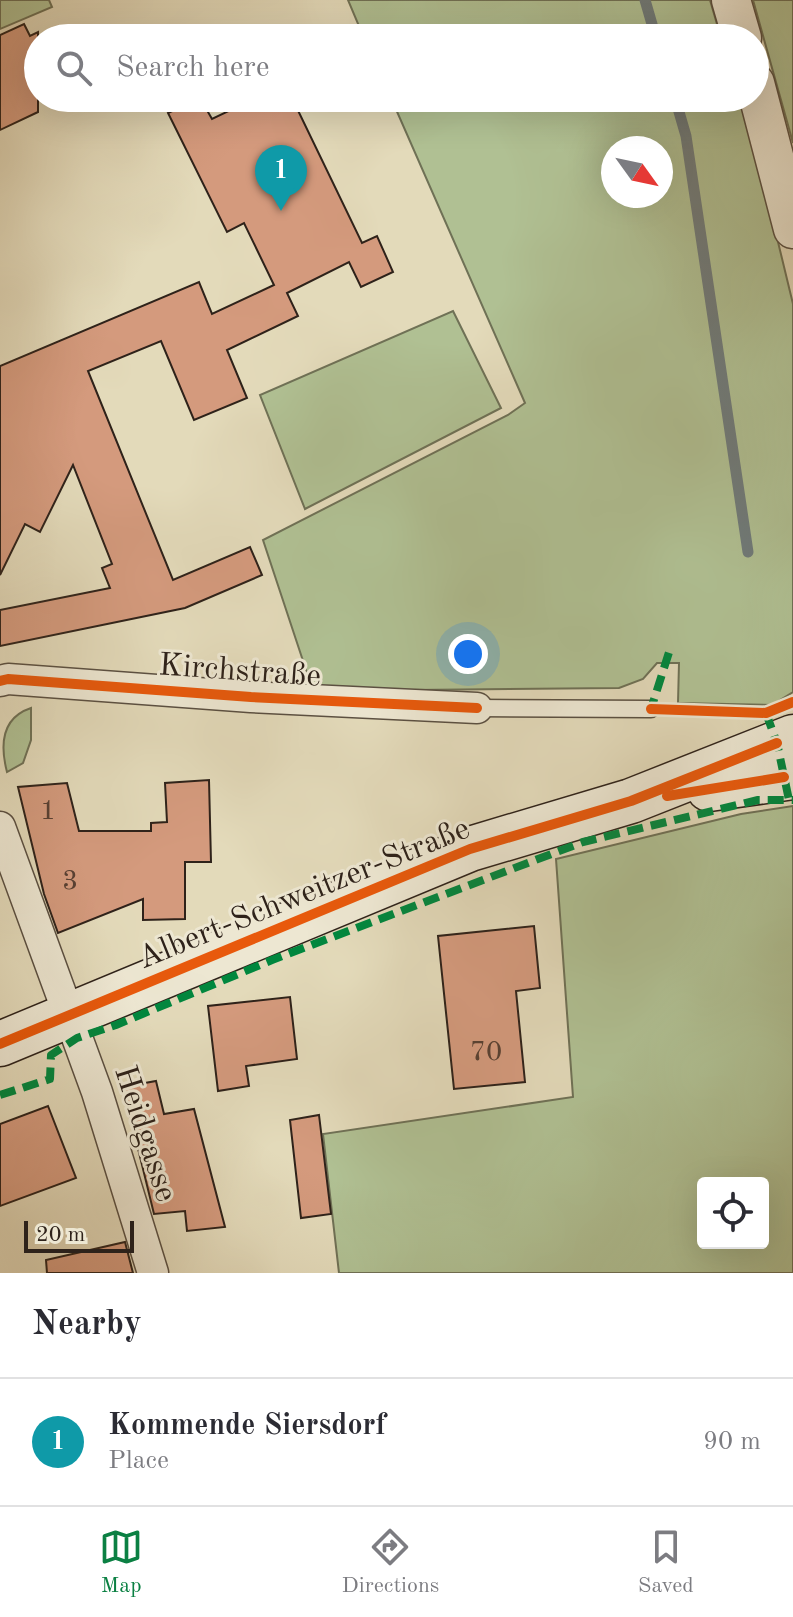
<!DOCTYPE html>
<meta charset="utf-8">
<style>
:root{--surface:#fff;--page:#f7f7f7;--text:#2b2b33;--muted:#7c7c81;--line:#e1e1e2;--accent:#0b8043}
body{margin:0;font-family:"Old Standard TT",serif;background:var(--page);color:var(--text)}
.controls{position:absolute;right:24px;bottom:24px;display:grid;overflow:hidden;border-radius:8px;box-shadow:0 8px 32px #0002}
.controls button{width:72px;height:72px;display:grid;place-items:center;padding:0;border:0;border-bottom:2px solid var(--line);background:var(--surface);color:var(--text);font:40px sans-serif}
.compass{position:absolute;left:601px;top:136px;width:72px;height:72px;border-radius:50%;background:var(--surface);box-shadow:0 8px 32px #0002;rotate:123deg}
.scale{position:absolute;left:24px;bottom:20px;width:110px;box-sizing:border-box;padding-left:8px;border:4px solid #2e221a;border-top:0;font-size:22px;line-height:28px;white-space:nowrap;color:#2e221a;-webkit-text-stroke:6px #ede7d2;paint-order:stroke}
.you{position:absolute;left:468px;top:654px;width:28px;height:28px;margin:-20px;border:6px solid #fff;border-radius:50%;background:#1a73e8;box-shadow:0 0 0 12px #1a73e833}
.badge{display:grid;place-items:center;width:52px;height:52px;border-radius:50%;background:var(--accent);color:#fff;font-size:26px;font-weight:700}
.pin{position:absolute;translate:-50% -66px;filter:drop-shadow(0 2px 4px #0008)}
.pin::after{content:'';position:absolute;top:42px;width:28px;height:24px;background:inherit;clip-path:polygon(0 0,100% 0,50% 100%)}
.list{margin:0;padding:0;list-style:none}
h2{display:flex;justify-content:space-between;align-items:center;height:104px;margin:0;padding:0 32px;font-size:34px}
h2 small{font-size:26px;font-weight:400;color:var(--muted)}
.list li{display:grid;grid-template-columns:52px 1fr auto;gap:24px;align-items:center;box-sizing:border-box;height:128px;padding:0 32px;border-top:2px solid var(--line)}
.list b{display:block;font-size:30px;white-space:nowrap}
.list p{margin:0;font-size:26px;white-space:nowrap;color:var(--muted)}
.list em{font-size:26px;font-style:normal;color:var(--muted)}
.icon{flex:none;width:44px;height:44px;fill:none;stroke:currentColor;stroke-width:2;stroke-linecap:round;stroke-linejoin:round}
.map{position:relative;flex:none;width:793px;height:1273px;overflow:hidden}
.search{position:absolute;background:var(--surface);box-shadow:0 8px 32px #0002;left:24px;right:24px;top:24px;height:88px;display:flex;align-items:center;gap:20px;box-sizing:border-box;padding:0 28px;border-radius:44px;color:var(--muted);font-size:30px}
.sheet{height:232px;background:var(--surface)}
nav{display:flex;justify-content:space-around;align-items:center;box-sizing:border-box;height:112px;border-top:2px solid var(--line);background:var(--surface);font-size:22px;color:var(--muted)}
nav a{display:grid;justify-items:center;gap:4px}
nav .on{color:var(--accent)}
.map>svg:first-child{display:block}
.green{fill:#b0c093;stroke:#6f7156;stroke-width:2;fill-rule:evenodd}
.lines{fill:none;stroke-linecap:round;stroke-linejoin:round}
.stream{stroke:#6f7b7b;stroke-width:11}
.building{fill:#d49a7d;stroke:#2e221a;stroke-width:2}
.service-casing{stroke:#5b5042;stroke-width:19}
.minor-casing{stroke:#5b5042;stroke-width:33}
.tertiary-casing{stroke:#5b5042;stroke-width:41}
.secondary-casing{stroke:#2e221a;stroke-width:47}
.service{stroke:#ede7d2;stroke-width:16}
.minor{stroke:#ede7d2;stroke-width:30}
.tertiary{stroke:#ede7d2;stroke-width:38}
.secondary{stroke:#ede7d2;stroke-width:44}
.quiet{stroke:#00873e;stroke-width:8;stroke-dasharray:16 8;stroke-linecap:butt}
.cycleway-casing{stroke:#ede7d2;stroke-width:15}
.cycleway{stroke:#e8590c;stroke-width:10}
.labels{text-anchor:middle;stroke-width:6;stroke-linejoin:round;paint-order:stroke}
.number-label{font-size:28px;fill:#584033}
.street-label{font-size:32px;fill:#2e221a;stroke:#ede7d2}
</style>
<div class="map">
<svg width="793" height="1273" viewBox="0 0 793 1273">
<rect width="100%" height="100%" fill="#e3daba"/>
<filter id="stains"><feTurbulence type="fractalNoise" baseFrequency=".0025" numOctaves="4"/><feColorMatrix values="0 0 0 0 .2 0 0 0 0 .09 0 0 0 0 .02 0 0 0 .5 -.17"/></filter>
<radialGradient id="worn" r=".72"><stop offset=".6" stop-color="#630" stop-opacity="0"/><stop offset="1" stop-color="#630" stop-opacity=".3"/></radialGradient>
<g class="green">
<polygon points="0,0 49,0 52,7 0,29"/>
<polygon points="348,0 710,0 721,38 364,38"/>
<polygon points="753,0 793,0 793,143"/>
<path d="M391,98H739L764,184L793,304V692L772,705L678,703L679,663H657L643,679L619,688L313,691L263,540L508,415L525,403ZM613,148H661V196H613Z"/>
<polygon points="453,311 501,408 305,509 260,395"/>
<path d="M31,708V740L23,763L7,772C0,745 1,718 31,708Z"/>
<path d="M793,806V1273H339L323,1134L573,1097L556,859L741,814ZM703,1183H763V1243H703Z"/>
</g>
<g class="lines">
<g class="stream">
<polyline points="645,0 656,38"/>
<polyline points="675,98 686,136 748,552"/>
</g>
</g>
<g class="building">
<polygon points="24,24 30,36 38,32 38,112 0,130 0,35"/>
<polygon points="200,98 212,119 256,98 292,98 362,243 377,236 393,272 361,287 349,262 287,293 298,316 227,350 247,398 194,420 161,341 88,371 173,580 250,547 262,575 185,608 0,646 0,610 110,588 102,568 112,564 73,465 40,532 25,524 0,575 0,366 199,282 212,314 274,285 244,223 227,232 168,113"/>
<polygon points="209,780 211,862 185,862 185,919 143,920 143,899 58,933 44,894 18,787 67,783 79,831 151,831 151,823 167,822 165,783"/>
<polygon points="534,926 540,988 516,991 525,1082 454,1089 438,936"/>
<polygon points="290,997 297,1059 246,1066 249,1086 218,1091 208,1006"/>
<polygon points="156,1081 164,1114 194,1109 225,1227 187,1231 185,1211 154,1214 123,1087"/>
<polygon points="48,1106 76,1178 0,1206 0,1124"/>
<polygon points="319,1115 331,1214 301,1218 290,1120"/>
<polygon points="125,1242 133,1273 47,1273 46,1260"/>
</g>
<g class="lines">
<g class="service-casing">
<polyline id="service" points="477,708 651,709"/>
</g>
<g class="minor-casing">
<g id="minor">
<polyline points="0,681 8,679 251,697 477,708"/>
<polyline points="0,827 97,1092 153,1273"/>
</g>
</g>
<g class="tertiary-casing">
<g id="tertiary">
<polyline points="731,0 742,38"/>
<polyline points="755,83 793,229"/>
</g>
</g>
<g class="secondary-casing">
<g id="secondary">
<polyline points="709,789 793,777"/>
<polyline points="0,1044 470,849 631,801 793,737"/>
</g>
</g>
<use href="#service" class="service"/>
<use href="#minor" class="minor"/>
<use href="#tertiary" class="tertiary"/>
<use href="#secondary" class="secondary"/>
<g class="quiet">
<polyline points="656,709 651,709 671,646"/>
<polyline points="766,713 777,743 789,800"/>
<polyline points="0,1095 50,1079 51,1055 77,1038 116,1025 272,960 583,842 758,800 793,800"/>
</g>
<g class="cycleway-casing">
<g id="cycleway">
<polyline points="0,681 8,679 251,697 477,708"/>
<polyline points="651,709 766,713 793,702"/>
<polyline points="667,796 784,777"/>
<polyline points="0,1044 470,849 631,801 777,743"/>
</g>
</g>
<use href="#cycleway" class="cycleway"/>
</g>
<g class="labels">
<g class="number-label">
<text x="48" y="819">1</text>
<text x="70" y="889">3</text>
<text x="486" y="1060">70</text>
</g>
<g class="street-label">
<text transform="translate(240 669) rotate(4)" y="11">Kirchstraße</text>
<text transform="translate(303 892) rotate(-22)" y="11">Albert-Schweitzer-Straße</text>
<text transform="translate(147 1133) rotate(72)" y="11">Heidgasse</text>
</g>
</g>
<rect width="100%" height="100%" filter="url(#stains)"/>
<rect width="100%" height="100%" fill="url(#worn)"/>
</svg>
<div class="controls">
<button><svg class="icon" aria-label="locate" viewBox="0 0 24 24"><circle cx="12" cy="12" r="6"/><path d="M12 2v4M12 18v4M2 12h4M18 12h4"/></svg></button>
</div>
<svg class="compass" viewBox="-18 -18 36 36"><path d="M0-13l5 13h-10z" fill="#e53935"/><path d="M0 13l5-13h-10z" fill="#7c7c81"/></svg>
<div class="scale">20 m</div>
<div class="you"></div>
<div class="pin badge" style="left:281px;top:211px;background:#0f9aa8">1</div>
<div class="search"><svg class="icon" aria-label="search" viewBox="0 0 24 24"><circle cx="10" cy="10" r="6"/><path d="M15 15l6 6"/></svg>Search here</div>
</div>
<section class="sheet">
<h2>Nearby<small></small></h2>
<ul class="list">
<li><span class="badge" style="background:#0f9aa8">1</span><div><b>Kommende Siersdorf</b><p>Place</p></div><em>90 m</em></li>
</ul>
</section>
<nav>
<a class="on"><svg class="icon" aria-label="map" viewBox="0 0 24 24"><path d="M3 6l6-2 6 2 6-2v14l-6 2-6-2-6 2zM9 4v14M15 6v14"/></svg>Map</a>
<a><svg class="icon" aria-label="directions" viewBox="0 0 24 24"><path d="M12 3l9 9-9 9-9-9zM9 14v-3h6M13 9l2 2-2 2"/></svg>Directions</a>
<a><svg class="icon" aria-label="saved" viewBox="0 0 24 24"><path d="M7 4h10v16l-5-4-5 4z"/></svg>Saved</a>
</nav>
